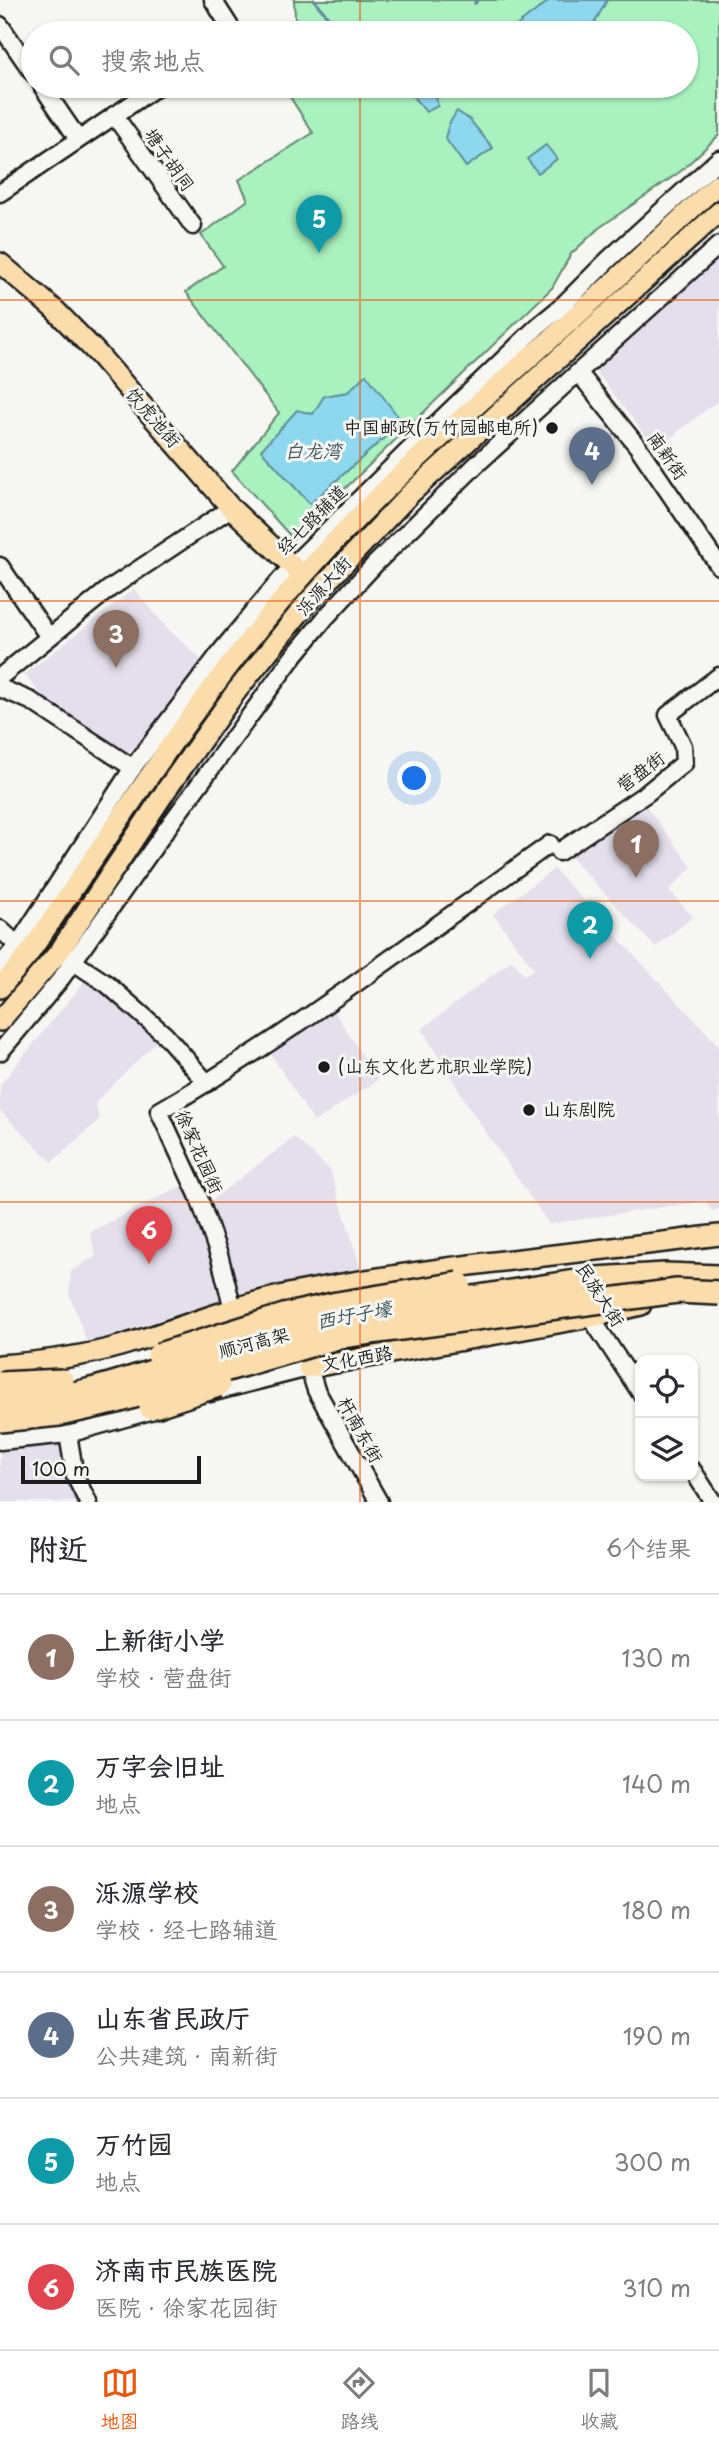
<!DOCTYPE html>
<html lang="zh">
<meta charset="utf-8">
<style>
:root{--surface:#fff;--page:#f2f2f3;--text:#2b2b33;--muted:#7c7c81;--line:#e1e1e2;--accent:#ea580c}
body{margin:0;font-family:"Playpen Sans","LXGW WenKai TC",sans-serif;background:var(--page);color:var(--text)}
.controls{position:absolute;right:21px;bottom:21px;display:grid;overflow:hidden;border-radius:14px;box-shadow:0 2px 5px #0004}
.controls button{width:63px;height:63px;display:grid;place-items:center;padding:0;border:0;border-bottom:2px solid var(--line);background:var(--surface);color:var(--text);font:35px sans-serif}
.scale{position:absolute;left:21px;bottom:18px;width:180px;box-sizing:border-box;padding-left:7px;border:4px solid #1c1c1c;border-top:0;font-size:19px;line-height:24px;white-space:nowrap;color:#1c1c1c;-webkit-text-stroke:5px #f6f6f2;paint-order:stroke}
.you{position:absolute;left:415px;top:779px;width:24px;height:24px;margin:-18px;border:5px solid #fff;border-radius:50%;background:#1a73e8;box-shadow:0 0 0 10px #1a73e833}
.badge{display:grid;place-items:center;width:46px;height:46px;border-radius:50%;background:var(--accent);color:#fff;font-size:23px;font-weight:700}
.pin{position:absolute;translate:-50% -58px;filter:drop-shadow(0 2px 4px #0008)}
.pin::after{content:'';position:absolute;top:37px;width:24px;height:21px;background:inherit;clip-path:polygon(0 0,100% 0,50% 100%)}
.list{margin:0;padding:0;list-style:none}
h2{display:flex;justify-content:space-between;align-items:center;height:91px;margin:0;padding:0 28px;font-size:30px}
h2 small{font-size:23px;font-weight:400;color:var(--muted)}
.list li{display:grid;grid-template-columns:46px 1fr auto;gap:21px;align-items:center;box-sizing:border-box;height:126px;padding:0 28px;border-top:2px solid var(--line)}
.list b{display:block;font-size:26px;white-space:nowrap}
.list p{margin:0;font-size:23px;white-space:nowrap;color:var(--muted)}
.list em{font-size:23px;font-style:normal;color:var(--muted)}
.icon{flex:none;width:38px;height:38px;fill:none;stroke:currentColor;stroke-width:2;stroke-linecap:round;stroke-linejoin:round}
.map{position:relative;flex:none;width:719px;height:1502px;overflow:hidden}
.search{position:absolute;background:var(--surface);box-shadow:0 2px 5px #0004;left:21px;right:21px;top:21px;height:77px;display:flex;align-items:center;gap:18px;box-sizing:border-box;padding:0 24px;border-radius:38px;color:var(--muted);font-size:26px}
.sheet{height:847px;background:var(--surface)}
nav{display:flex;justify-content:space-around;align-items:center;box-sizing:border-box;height:98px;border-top:2px solid var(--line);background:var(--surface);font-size:19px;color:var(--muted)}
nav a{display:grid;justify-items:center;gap:4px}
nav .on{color:var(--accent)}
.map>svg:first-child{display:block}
.built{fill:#e3e0ec}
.green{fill:#a9f2bf;stroke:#62876e;stroke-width:2}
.water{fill:#8dd8ee;stroke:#608d9a;stroke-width:2}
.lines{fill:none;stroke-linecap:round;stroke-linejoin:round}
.stream{stroke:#608d9a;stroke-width:3.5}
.minor-casing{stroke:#1c1c1c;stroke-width:21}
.major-casing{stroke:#1c1c1c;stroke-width:24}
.highway-casing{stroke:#1c1c1c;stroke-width:28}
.minor{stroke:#f6f6f2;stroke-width:16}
.major{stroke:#faddab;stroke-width:19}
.highway{stroke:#faddab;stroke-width:23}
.highway-bridge-casing{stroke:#1c1c1c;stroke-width:28;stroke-linecap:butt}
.highway-bridge{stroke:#faddab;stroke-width:23}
.grid{fill:none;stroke:#e8590c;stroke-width:2;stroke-opacity:0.55}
.poi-dot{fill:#1c1c1c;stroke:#f6f6f2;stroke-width:2.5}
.labels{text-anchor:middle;stroke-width:6;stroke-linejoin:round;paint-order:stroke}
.street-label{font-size:18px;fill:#1c1c1c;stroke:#f6f6f2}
.poi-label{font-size:18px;fill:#1c1c1c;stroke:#f6f6f2;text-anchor:start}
.water-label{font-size:19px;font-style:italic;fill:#3e545b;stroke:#f6f6f2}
</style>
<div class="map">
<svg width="719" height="1502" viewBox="0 0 719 1502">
<rect width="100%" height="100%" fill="#f6f6f2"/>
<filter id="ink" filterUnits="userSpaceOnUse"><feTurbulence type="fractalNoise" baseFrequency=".0143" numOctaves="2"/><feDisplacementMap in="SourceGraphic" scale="14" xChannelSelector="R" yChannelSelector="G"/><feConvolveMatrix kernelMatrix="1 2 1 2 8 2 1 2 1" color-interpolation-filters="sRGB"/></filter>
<g filter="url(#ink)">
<g class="built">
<polygon points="719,257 719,400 656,449 594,369"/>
<polygon points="134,589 168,629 205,663 126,756 46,702 25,674"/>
<polygon points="643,802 692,867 669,890 693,917 655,947 568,854"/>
<polygon points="554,869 719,1046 719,1209 712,1211 705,1201 549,1224 470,1109 422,1029 512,960 524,975 534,969 493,914"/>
<polygon points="87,978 159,1039 95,1103 100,1119 52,1162 0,1111 0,1085"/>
<polygon points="334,1011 378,1080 314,1122 270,1053"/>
<polygon points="294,1137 330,1170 361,1269 234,1300 208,1203"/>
<polygon points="183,1185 228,1298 97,1340 86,1340 69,1293 71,1271 96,1256 90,1232"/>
<polygon points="66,1439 77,1502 0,1502 0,1449"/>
</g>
<polygon class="green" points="294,0 719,0 719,135 681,171 599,228 571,254 552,288 293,539 232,471 279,413 186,292 223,266 201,235 248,200 239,180 313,133 283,86 686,86 686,33 296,33"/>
<g class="water">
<polygon points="550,0 607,0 589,33 507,33"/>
<polygon points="404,86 446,86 448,90 436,98 438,106 426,112"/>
<polygon points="457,111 470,120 493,148 466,167 445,138 449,124"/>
<polygon points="546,145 557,159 538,173 527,159"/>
<polygon points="366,374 402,422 310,504 261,450 297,410 313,414 324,396 348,392"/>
</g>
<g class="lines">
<g class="stream">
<polyline points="314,0 341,33"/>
<polyline points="475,3 477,0"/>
<polyline points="382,86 394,94 406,89"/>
</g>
<g class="minor-casing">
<g id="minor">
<polyline points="213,0 234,33"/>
<polyline points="0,25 33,73"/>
<polyline points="42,86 78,139"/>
<polyline points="114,115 193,226"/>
<polyline points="0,193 158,86"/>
<polyline points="578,372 638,447 719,566"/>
<polyline points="0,566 49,637"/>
<polyline points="0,677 109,589 231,508"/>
<polyline points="0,688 31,701 133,768"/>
<polyline points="559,852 647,793 684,763 683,746 668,715 719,676"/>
<polyline points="0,929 24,951"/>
<polyline points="66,957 107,984 165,1035 207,1083"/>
<polyline points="0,966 17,946 134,766 222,650 275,586 298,560 407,452 538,326 560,308 609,259 719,159"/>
<polyline points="0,1052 60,980 173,820 293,657 326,617 376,563 478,463 719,245"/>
<path d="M233,1309L220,1258L198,1195L159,1111C295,1033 423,934 550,844"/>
<polyline points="586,1310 640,1392"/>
<polyline points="306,1358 316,1390 379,1502"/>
<polyline points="210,1393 308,1368"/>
<polyline points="68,1434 75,1476 88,1502"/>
<polyline points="0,1441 68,1434 161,1408"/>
<polyline points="693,1471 713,1502"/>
</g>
</g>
<g class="major-casing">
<g id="major">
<polyline points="0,263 55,310 98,354 231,508 303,576"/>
<path d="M0,988L28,955C117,826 200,691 304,575C386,482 480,402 572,320C621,275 670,229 719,183"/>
<polyline points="0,1021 59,952 167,789 235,693 308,602 410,494 719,212"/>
<path d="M0,1365C40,1362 81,1357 120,1346C178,1329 234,1305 293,1293C434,1265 577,1254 719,1235"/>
<polyline points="308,1368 591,1317 641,1305"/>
</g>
</g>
<g class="highway-casing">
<polyline id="highway" points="595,1279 665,1275 719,1277"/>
</g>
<use href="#minor" class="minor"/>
<use href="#major" class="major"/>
<use href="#highway" class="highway"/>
<g class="highway-bridge-casing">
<g id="highway-bridge">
<polyline points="159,1355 284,1316 337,1304 459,1284"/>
<polyline points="0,1384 62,1381"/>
<path d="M0,1402C85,1403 162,1365 243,1344C359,1314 477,1297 595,1279"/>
<polyline points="151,1407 218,1385"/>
<polyline points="0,1420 59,1414 117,1401 341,1336 677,1291 719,1293"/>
</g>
</g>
<use href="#highway-bridge" class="highway-bridge"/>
</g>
</g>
<path class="grid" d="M360,0V33M360,86V1502M0,300H719M0,601H719M0,901H719M0,1202H719"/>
<g class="poi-dot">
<circle cx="552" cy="428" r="7"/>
<circle cx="324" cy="1067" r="7"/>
<circle cx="529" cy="1110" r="7"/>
</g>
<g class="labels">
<g class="street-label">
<text transform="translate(169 160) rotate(55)" y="6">塘子胡同</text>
<text transform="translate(153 418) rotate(49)" y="6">饮虎池街</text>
<text transform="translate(667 456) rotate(55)" y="6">南新街</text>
<text transform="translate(312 520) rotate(-45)" y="6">经七路辅道</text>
<text transform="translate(324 586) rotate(-48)" y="6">泺源大街</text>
<text transform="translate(641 772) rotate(-37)" y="6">营盘街</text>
<text transform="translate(199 1152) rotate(66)" y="6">徐家花园街</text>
<text transform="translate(600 1295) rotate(57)" y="6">民族大街</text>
<text transform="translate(254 1343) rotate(-15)" y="6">顺河高架</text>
<text transform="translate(357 1359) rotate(-10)" y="6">文化西路</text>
<text transform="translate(360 1430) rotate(61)" y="6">杆南东街</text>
</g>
<g class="poi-label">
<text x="538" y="434" text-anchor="end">中国邮政(万竹园邮电所)</text>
<text x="338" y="1073">(山东文化艺术职业学院)</text>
<text x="543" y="1116">山东剧院</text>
</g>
<g class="water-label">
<text x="313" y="458">白龙湾</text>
<text transform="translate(354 1315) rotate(-11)" y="7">西圩子壕</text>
</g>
</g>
</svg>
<div class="controls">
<button><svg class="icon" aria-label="locate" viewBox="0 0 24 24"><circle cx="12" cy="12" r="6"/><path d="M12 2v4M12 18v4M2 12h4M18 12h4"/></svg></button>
<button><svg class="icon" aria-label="layers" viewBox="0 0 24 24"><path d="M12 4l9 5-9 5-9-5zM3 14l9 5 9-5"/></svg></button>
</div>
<div class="scale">100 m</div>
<div class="you"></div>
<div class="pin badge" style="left:636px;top:878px;background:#8d6e63">1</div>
<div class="pin badge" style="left:590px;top:959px;background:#0f9aa8">2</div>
<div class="pin badge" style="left:116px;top:668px;background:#8d6e63">3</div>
<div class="pin badge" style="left:592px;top:485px;background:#5c6f8a">4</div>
<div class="pin badge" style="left:319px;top:253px;background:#0f9aa8">5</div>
<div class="pin badge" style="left:149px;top:1264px;background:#e0444e">6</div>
<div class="search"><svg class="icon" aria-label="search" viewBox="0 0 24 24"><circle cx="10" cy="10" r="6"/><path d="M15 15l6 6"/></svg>搜索地点</div>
</div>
<section class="sheet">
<h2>附近<small>6个结果</small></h2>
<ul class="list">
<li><span class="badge" style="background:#8d6e63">1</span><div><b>上新街小学</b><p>学校 · 营盘街</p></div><em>130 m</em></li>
<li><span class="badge" style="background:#0f9aa8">2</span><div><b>万字会旧址</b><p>地点</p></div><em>140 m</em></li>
<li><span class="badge" style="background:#8d6e63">3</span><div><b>泺源学校</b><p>学校 · 经七路辅道</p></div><em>180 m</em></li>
<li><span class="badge" style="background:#5c6f8a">4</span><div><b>山东省民政厅</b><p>公共建筑 · 南新街</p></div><em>190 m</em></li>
<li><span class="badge" style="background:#0f9aa8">5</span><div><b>万竹园</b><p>地点</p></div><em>300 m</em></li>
<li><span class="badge" style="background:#e0444e">6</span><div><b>济南市民族医院</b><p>医院 · 徐家花园街</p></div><em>310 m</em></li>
</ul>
</section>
<nav>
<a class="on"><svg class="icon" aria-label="map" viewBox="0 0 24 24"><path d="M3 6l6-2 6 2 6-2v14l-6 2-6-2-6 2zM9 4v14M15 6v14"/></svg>地图</a>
<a><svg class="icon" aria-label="directions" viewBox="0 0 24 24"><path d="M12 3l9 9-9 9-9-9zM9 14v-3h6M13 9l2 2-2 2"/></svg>路线</a>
<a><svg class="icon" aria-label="saved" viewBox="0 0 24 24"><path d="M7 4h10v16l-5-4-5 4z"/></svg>收藏</a>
</nav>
